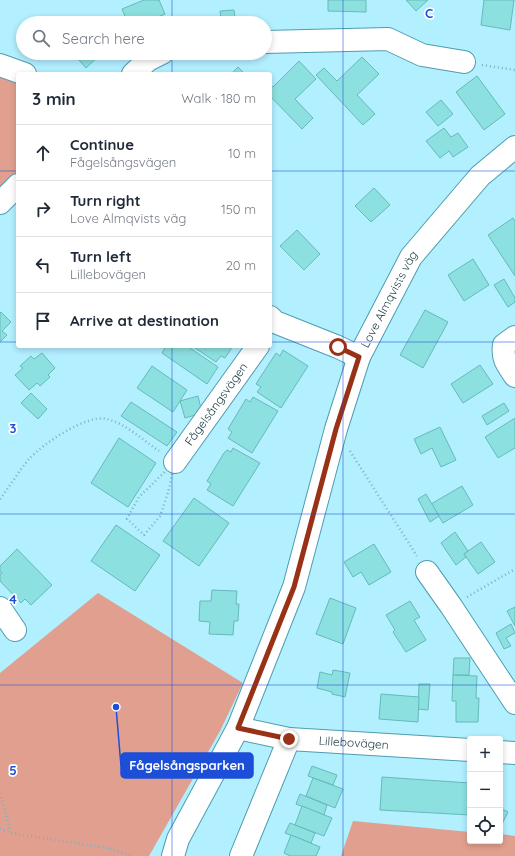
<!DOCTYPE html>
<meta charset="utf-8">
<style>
:root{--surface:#fff;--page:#f6f6f7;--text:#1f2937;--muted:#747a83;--line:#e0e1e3}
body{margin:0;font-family:Quicksand,sans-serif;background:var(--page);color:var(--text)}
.controls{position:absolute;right:12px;bottom:12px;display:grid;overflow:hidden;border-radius:4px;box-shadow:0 2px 6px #0003}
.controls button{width:36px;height:36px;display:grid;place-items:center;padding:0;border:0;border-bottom:1px solid var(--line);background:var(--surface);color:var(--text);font:20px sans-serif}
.stop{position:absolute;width:12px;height:12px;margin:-9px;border:3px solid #993116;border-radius:50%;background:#fff}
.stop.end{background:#993116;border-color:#fff;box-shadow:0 1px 4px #0008}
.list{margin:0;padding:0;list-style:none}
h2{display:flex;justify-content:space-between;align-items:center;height:52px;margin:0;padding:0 16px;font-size:17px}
h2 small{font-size:13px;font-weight:400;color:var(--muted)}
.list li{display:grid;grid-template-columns:26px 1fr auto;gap:12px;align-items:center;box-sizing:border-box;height:56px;padding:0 16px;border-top:1px solid var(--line)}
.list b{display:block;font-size:15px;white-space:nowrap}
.list p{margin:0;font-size:13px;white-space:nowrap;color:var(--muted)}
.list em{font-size:13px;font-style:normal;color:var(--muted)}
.icon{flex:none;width:22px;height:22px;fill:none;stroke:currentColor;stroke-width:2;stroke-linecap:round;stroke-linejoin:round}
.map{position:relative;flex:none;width:515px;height:856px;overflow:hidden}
.search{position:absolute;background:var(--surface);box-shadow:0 2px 6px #0003;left:16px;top:16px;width:256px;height:44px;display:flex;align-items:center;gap:10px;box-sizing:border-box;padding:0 14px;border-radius:22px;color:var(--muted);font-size:15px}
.panel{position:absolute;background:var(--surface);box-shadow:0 2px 6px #0003;left:16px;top:72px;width:256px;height:276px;border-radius:4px}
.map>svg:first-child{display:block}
.green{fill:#e1a08f}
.building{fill:#8ce0df;stroke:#66bab9}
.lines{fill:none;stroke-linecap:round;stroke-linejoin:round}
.minor-casing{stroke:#4e9daf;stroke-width:24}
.path{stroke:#7eb1be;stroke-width:2.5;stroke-dasharray:1 3;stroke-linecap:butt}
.minor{stroke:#fff;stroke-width:22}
.route{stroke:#993116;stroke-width:5}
.grid{fill:none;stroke:#1d4ed8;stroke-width:1;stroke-opacity:0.55}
.labels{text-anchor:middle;stroke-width:3.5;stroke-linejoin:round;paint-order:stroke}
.street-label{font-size:12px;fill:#1b3c44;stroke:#fff}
.grid-label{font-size:13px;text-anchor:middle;font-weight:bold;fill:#1d4ed8;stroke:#fff;stroke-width:3.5;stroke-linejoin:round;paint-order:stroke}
.leader{fill:none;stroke:#1d4ed8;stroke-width:1.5}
.callout-dot{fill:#1d4ed8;stroke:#fff;stroke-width:1.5}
.callout{fill:#1d4ed8;stroke:#1d4ed8;stroke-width:1.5}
.callout-label{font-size:13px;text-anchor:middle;font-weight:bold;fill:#fff}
</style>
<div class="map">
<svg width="515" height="856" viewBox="0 0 515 856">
<rect width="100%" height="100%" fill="#b2efff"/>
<g class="green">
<polygon points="0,74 18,81 18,176 0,194"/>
<polygon points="98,593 243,683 220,731 149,856 0,856 0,673"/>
<polygon points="353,821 470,832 470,841 500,841 500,834 515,836 515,856 341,856"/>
</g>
<g class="building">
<polygon points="144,0 159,0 165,14 143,23 128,23 122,9"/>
<polygon points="328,0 366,0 366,12 328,11"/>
<polygon points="406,0 428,0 416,11"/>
<polygon points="484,0 514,0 510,30 481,25"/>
<polygon points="234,10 235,19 221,20 220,11"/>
<polygon points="73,53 102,53 86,68"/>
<polygon points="362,57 379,74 357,95 375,114 363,125 316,75 324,68 337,81"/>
<polygon points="299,61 316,79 295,99 313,118 302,129 270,96 270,84 273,87"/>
<polygon points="238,67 245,74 231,74"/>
<polygon points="477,76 505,114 484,130 456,92"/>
<polygon points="441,100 453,114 438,126 426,112"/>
<polygon points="444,128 451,137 458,133 468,147 453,157 449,151 440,158 426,141"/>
<polygon points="374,188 390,205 371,222 355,206"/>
<polygon points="513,218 515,221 515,276 488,235"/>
<polygon points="297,230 320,254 304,270 280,246"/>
<polygon points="473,259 489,285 464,301 448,275"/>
<polygon points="504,279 515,298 515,302 508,307 494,285"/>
<polygon points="425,310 448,322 423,368 400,355"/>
<polygon points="1,312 11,322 2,331 7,335 0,342 0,313"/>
<polygon points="166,346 187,346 218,367 207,384 162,353"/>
<polygon points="192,346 233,346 225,358 221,356 216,362"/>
<polygon points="283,350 308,366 281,408 257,392 261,387 256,384 276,353 280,356"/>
<polygon points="42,353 55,368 48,375 50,377 40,386 37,383 29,390 15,375 23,368 20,366 31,356 34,359"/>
<polygon points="480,365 493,384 463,403 451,384"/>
<polygon points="152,366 187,390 173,412 137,388"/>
<polygon points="31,393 47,409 38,419 21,403"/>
<polygon points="198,396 202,413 185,418 180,401"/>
<polygon points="253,397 278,411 252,453 228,438 232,432 228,429 246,399 250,402"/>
<polygon points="131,402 177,432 167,446 121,416"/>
<polygon points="504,403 509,411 487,425 482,416"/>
<polygon points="515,418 515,448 498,458 485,437"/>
<polygon points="440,427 456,460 441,467 432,448 421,454 414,439"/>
<polygon points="119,438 156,463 128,507 91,483"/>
<polygon points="233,448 260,463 233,506 207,490 211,484 207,481 224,453 227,450 231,452"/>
<polygon points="462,486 473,505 443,523 431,504"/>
<polygon points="426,494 439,516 430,522 418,499"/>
<polygon points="194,498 229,523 199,566 163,541"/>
<polygon points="116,525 160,555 135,591 91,561"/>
<polygon points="455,532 468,551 464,554 466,557 456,565 441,543"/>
<polygon points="481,542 495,562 478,574 464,554"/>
<polygon points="374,544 391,572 369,585 361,572 353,577 344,562"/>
<polygon points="17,549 52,585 31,605 25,599 21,603 0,581 0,574 2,573 0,571 0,566"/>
<polygon points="212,590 237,591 236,604 239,604 238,621 234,621 233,635 209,634 210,622 199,621 200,601 211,601"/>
<polygon points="330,598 356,608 343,644 316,634"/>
<polygon points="410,601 420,617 414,620 426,640 406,652 393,632 395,630 386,615"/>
<polygon points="515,607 515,626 507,611"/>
<polygon points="511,624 515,633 506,638 511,646 504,649 496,633"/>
<polygon points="454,658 470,658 469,675 453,675"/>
<polygon points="333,670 350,673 345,697 332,694 332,692 317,688 320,672 332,675"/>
<polygon points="453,675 477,676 476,698 479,698 478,722 456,722 456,701 452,701"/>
<polygon points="419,684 430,684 428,710 418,709"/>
<polygon points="381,694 419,697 418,722 379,719"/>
<polygon points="312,766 337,775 333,785 308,776"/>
<polygon points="382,777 470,783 470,815 380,810"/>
<polygon points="313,778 343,789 335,808 306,796"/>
<polygon points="300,794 327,805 324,815 296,804"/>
<polygon points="302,806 332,818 324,836 295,825"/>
<polygon points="500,808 508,812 501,826 500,826"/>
<polygon points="290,823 315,833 311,843 285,833"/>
<polygon points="291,835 320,847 316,856 290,856 284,853"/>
</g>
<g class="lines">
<g class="minor-casing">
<g id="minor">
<polyline points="265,42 388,39 422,55 464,62"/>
<polyline points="0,65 25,74"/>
<polyline points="133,74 148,60 162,53"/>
<polyline points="0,203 18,185"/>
<polyline points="270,317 275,322 338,347 359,357"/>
<path d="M515,337L504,345C502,359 507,364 515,376"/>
<path id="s1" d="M175,462L258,346"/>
<polyline points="427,572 451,606 515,703"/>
<polyline points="0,608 15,630"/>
<path id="s2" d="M238,728L289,739L470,750"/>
<polyline points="500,752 515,753"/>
<path id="s3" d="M173,856L178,839L238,728L294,587L336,429L359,357L411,257L480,176L515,147"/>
<polyline points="241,856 289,739"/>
</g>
</g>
<g class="path">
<polyline points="482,65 515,70"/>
<polyline points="350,451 417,556"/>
<polygon points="175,462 168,493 160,516 144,535 127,519 139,497"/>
<path d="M0,499C10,486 19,471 29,459C43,444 86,414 107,419C126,424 143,440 159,451"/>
<polyline points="467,597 515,569"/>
<polyline points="0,793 11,832"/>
<polyline points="0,829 11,833 108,848 133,856"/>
</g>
<use href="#minor" class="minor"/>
</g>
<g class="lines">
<polyline class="route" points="289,739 238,728 294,587 336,429 359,357 338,347"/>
</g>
<path class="grid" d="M172,0V23M343,0V856M172,53V74M0,171H18M270,171H515M0,342H18M270,342H515M172,346V856M0,514H515M0,685H515"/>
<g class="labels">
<g class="street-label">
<text dy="4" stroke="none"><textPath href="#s3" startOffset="600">Love Almqvists väg</textPath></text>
<text dy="4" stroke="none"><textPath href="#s1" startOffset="71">Fågelsångsvägen</textPath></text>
<text dy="4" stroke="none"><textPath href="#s2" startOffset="117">Lillebovägen</textPath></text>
</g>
</g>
<g class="grid-label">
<text x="429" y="18">C</text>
<text x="13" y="433">3</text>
<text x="13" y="604">4</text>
<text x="13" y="775">5</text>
</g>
<path class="leader" d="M116 707L121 766"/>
<circle class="callout-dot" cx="116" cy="707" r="4"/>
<rect class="callout" x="121" y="753" width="132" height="25" rx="4"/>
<g class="callout-label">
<text x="187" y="770">Fågelsångsparken</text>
</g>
</svg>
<div class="controls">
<button>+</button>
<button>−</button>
<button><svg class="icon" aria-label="locate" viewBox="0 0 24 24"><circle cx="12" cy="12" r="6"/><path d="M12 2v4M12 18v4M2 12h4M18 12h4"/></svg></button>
</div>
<div class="stop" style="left:338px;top:347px"></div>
<div class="stop end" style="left:289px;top:739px"></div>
<div class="search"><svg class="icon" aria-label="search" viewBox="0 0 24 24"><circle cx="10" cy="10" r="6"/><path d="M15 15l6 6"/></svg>Search here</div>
<section class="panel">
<h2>3 min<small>Walk · 180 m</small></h2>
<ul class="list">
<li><svg class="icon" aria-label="ahead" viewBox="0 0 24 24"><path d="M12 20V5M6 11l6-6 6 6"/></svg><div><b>Continue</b><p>Fågelsångsvägen</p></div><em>10 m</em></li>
<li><svg class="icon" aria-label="right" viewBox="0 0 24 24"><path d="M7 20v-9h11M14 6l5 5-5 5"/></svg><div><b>Turn right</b><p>Love Almqvists väg</p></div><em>150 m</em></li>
<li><svg class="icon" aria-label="left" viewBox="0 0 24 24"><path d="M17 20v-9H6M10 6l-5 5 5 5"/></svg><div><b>Turn left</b><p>Lillebovägen</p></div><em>20 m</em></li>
<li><svg class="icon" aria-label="arrive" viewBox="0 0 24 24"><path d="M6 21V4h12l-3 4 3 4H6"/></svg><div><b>Arrive at destination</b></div></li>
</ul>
</section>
</div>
